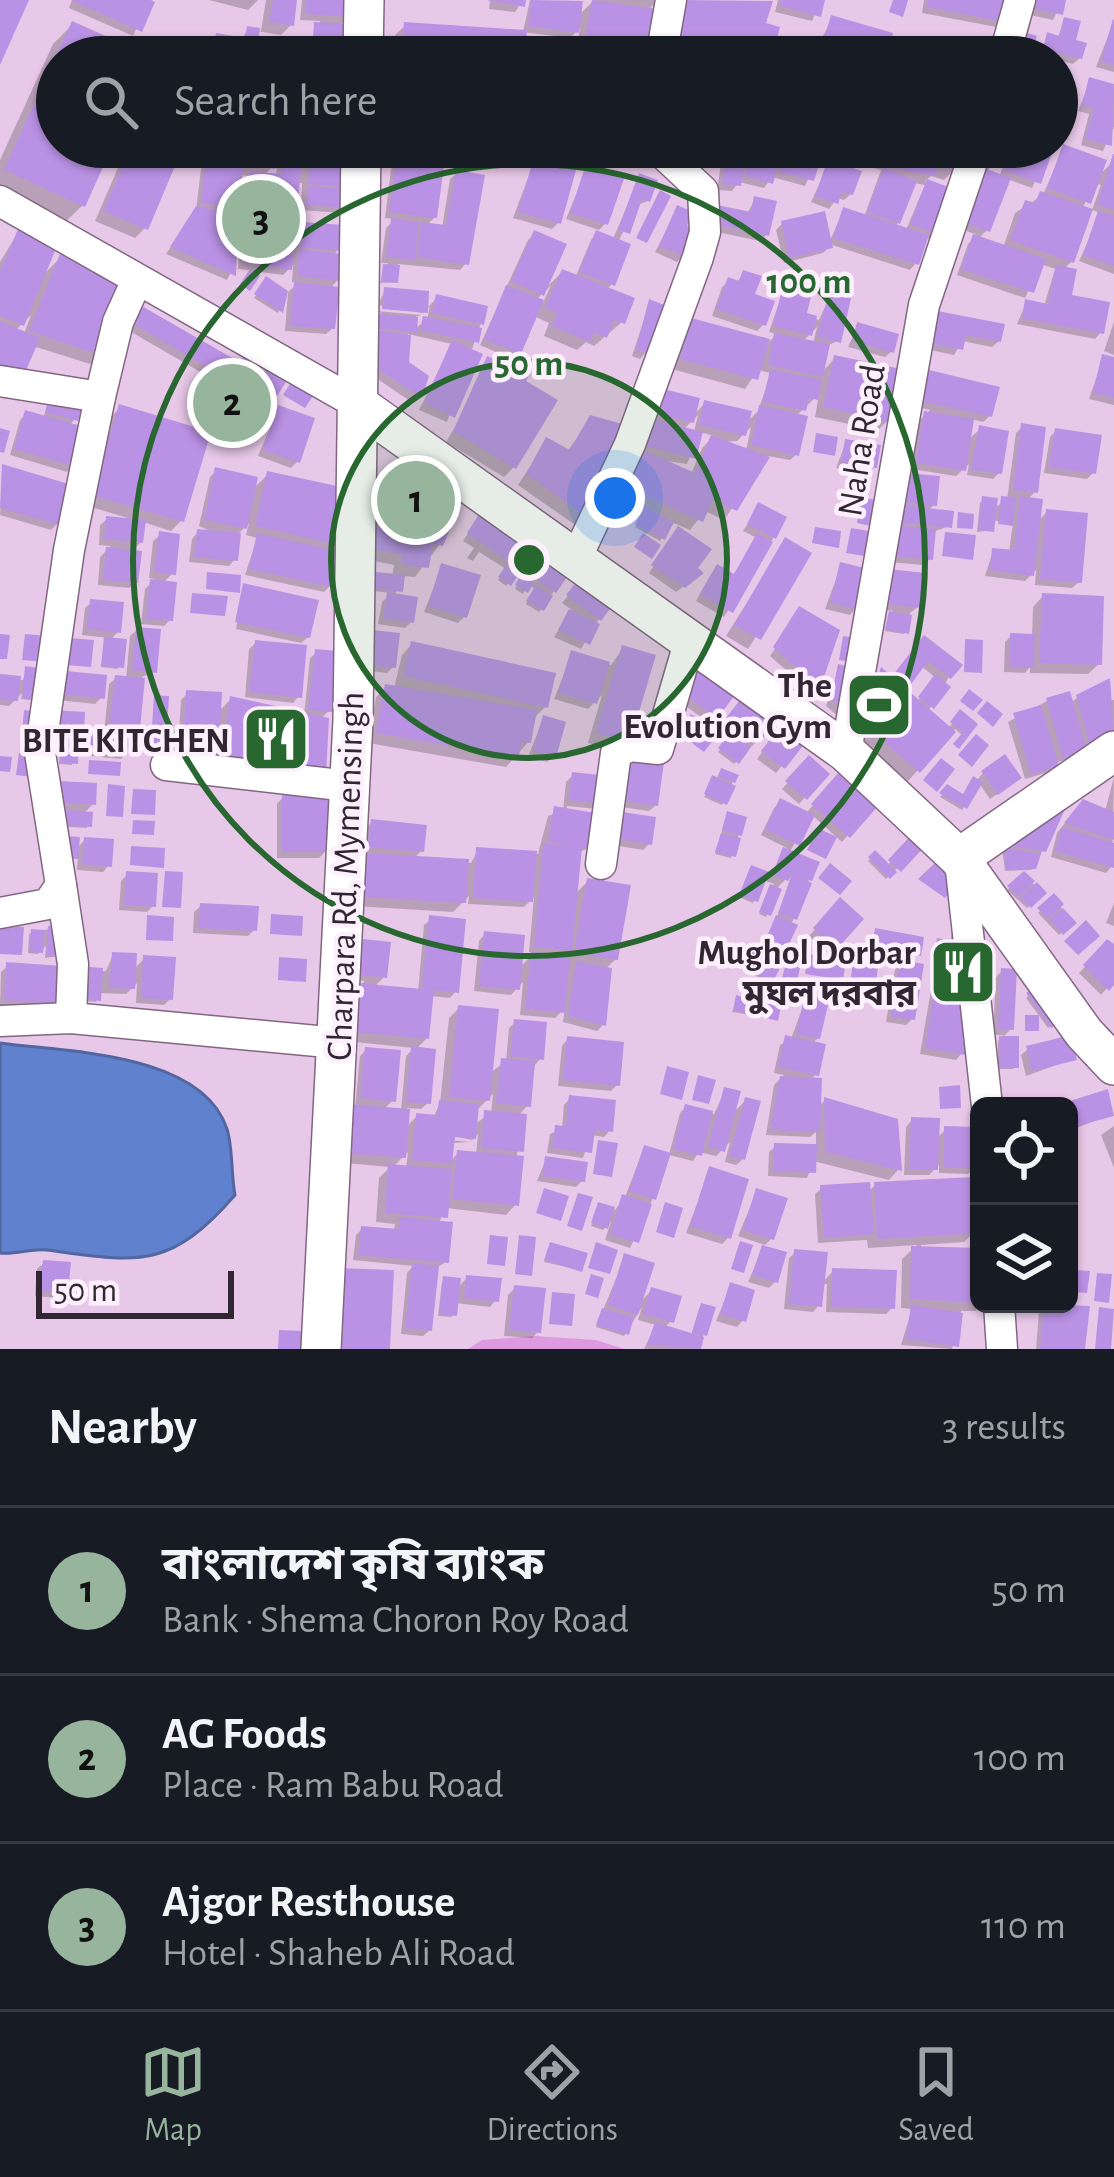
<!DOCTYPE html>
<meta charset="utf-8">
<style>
:root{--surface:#171b24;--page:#242831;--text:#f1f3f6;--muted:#9ea1a6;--line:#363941;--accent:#97b49d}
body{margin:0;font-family:"Alegreya Sans","Noto Sans Bengali",sans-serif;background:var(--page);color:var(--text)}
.controls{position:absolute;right:36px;bottom:36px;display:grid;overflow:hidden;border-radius:18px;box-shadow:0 3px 9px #0004}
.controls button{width:108px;height:108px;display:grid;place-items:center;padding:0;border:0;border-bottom:3px solid var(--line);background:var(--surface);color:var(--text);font:60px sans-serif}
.scale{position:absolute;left:36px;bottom:30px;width:198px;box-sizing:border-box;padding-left:12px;border:6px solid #322632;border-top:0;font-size:33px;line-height:42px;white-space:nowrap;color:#322632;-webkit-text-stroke:9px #fdf0fd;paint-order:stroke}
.you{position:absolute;left:615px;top:498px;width:42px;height:42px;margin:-30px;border:9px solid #fff;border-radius:50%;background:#1a73e8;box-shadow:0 0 0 18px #1a73e833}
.badge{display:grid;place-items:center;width:78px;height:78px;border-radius:50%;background:var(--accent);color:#111;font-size:39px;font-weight:700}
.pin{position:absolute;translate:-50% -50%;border:6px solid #fff;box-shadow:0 3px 12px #0006}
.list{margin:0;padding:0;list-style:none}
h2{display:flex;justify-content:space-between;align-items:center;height:156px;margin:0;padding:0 48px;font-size:51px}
h2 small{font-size:39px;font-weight:400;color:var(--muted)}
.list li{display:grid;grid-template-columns:78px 1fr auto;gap:36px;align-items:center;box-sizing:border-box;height:168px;padding:0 48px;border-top:3px solid var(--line)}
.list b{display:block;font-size:45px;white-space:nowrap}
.list p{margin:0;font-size:39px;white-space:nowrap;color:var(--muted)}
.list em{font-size:39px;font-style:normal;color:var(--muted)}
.icon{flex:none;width:66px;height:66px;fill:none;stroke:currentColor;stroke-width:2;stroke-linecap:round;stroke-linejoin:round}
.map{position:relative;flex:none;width:1114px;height:1349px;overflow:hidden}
.search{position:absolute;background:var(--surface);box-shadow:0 3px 9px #0004;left:36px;right:36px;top:36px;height:132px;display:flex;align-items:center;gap:30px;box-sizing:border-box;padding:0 42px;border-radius:66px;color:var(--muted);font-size:45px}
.sheet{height:660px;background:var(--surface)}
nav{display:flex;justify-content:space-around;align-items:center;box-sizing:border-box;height:168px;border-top:3px solid var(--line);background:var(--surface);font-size:33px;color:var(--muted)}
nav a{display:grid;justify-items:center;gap:6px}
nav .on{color:var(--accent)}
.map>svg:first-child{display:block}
.green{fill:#de9ae0}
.water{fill:#6081ce;stroke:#52669f;stroke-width:3}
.shadow{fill:#0003;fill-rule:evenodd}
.building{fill:#ba92e5}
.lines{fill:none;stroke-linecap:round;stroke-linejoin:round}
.minor-casing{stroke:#826682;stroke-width:33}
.major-casing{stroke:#826682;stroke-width:42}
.minor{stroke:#fff;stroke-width:30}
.major{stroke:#fff;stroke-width:39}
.ring{fill:none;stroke:#296730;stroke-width:6}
.labels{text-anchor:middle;stroke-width:9;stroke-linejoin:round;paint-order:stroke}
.street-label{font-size:36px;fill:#322632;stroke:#fdf0fd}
.poi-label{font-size:36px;font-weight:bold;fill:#322632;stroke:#fdf0fd;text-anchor:end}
.centre{fill:#296730;stroke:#fdf0fd;stroke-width:6}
.ring-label{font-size:36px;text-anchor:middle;font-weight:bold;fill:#296730;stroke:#fdf0fd;stroke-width:9;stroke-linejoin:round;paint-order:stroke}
</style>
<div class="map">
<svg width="1114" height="1349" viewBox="0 0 1114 1349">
<rect width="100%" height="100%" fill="#e8c8e8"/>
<polygon class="green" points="535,1336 596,1340 624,1349 468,1349 482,1340"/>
<path class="water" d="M0,1043C66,1052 202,1052 227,1129C233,1148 231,1175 235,1195C169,1271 138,1262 47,1250C31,1248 16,1255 0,1253Z"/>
<g class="shadow">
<polygon points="72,0 149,0 133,36 69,8"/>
<polygon points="209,0 258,0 248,10"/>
<polygon points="266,0 294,0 291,25 281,35 256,31 253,55 263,45 287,57 228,57 238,55 240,41 232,50 214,47 217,36 241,40 248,29 261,31"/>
<polygon points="302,0 350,0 349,16 338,27 347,39 340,47 349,57 307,57 319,40 312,39 320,21 300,20"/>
<polygon points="490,0 523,0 515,12 489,9"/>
<polygon points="530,0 580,4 578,16 594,0 658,0 648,10 652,57 549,57 556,44 577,46 580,28 570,38 523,32 522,57 394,57 395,35 406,25 523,32"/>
<polygon points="673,0 769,3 763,25 772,44 762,54 747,50 745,57 686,57 660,49"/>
<polygon points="778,0 822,0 812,21 775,12"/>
<polygon points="924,0 1063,0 1053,20 1011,11 1002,28 922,13"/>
<polygon points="832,18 885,53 826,57 834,46 820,42"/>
<polygon points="1065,20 1080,58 1073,64 1039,55 1048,36 1053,49"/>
<polygon points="1114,21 1114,72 1096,67"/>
<polygon points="73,24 146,57 57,57 57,147 109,147 82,206 62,225 0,197 0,160 53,44"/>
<polygon points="1090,81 1114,87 1114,127 1103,151 1081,145 1089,114 1078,111"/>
<polygon points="127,147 180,147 145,228 135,238 95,221"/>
<path d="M196,147H275L274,153L281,147H349L341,213L301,210L302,183H297L292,236L303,225L339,249L332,256L338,280L329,289L333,328L326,334L285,331L288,292L298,283L292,282L293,265L283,275L233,268L227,280L166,254L196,210L201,169L211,158L195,156ZM240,152L239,166L227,165ZM277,163L276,177L264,175ZM239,175L250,176L245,181L238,268H233L227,215L235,206Z"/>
<polygon points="386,147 412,147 405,158 385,155"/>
<polygon points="442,147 484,147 476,165 439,158"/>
<polygon points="690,147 721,147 722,152 727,147 739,147 742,164 752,154 761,156 764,147 780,147 777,156 787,147 819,154 805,186 772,177 764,188 739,182 732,191 717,190 723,151 716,159 691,161"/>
<path d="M876,147H960L954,170L944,180L931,176L925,181L955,193L933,241L925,238L916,263L910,270L832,245L823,253L784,263L776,230L782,224L829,243L843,211L864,217L881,170L867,166ZM913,183L925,185L906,230L896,227Z"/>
<polygon points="1003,147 987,172 999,177 1010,147 1051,147 1032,188 1007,179 987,230 978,239 1003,248 1015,213 1043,195 1064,147 1098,176 1114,161 1114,274 1079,261 1101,213 1092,210 1101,185 1095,183 1082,209 1072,261 1064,269 1068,297 1101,332 1095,339 1017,324 1026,303 1044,306 1055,269 1041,264 1025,298 957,275 968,244 977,235 954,226 973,162"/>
<polygon points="537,154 558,223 552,229 513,218"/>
<polygon points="397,163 435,217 426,226 442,228 450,179 457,173 466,263 460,270 398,264 396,282 380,283 388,263 381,263 386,228 395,219 385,218 391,169"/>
<polygon points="829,163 851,194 844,200 837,198 829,209 811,202"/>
<polygon points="587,168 606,223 599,230 566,219"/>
<path d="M640,176L648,201L637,205L618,242L612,284L606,290L622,322L594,346L586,342L577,350L544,336L549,323L534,316L512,359L480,345L528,240L535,234L543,291L562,272L575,278L591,240L597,233L613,239ZM551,285L543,303L536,300Z"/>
<polygon points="755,199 766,235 760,241 708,230 747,214"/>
<polygon points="678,208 683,256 677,262 655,252"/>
<path d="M19,231L42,276L61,257L100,354L90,364L33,346L0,373V262ZM31,315L24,334L15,331Z"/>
<polygon points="744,273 763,325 757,331 712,316 722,287 729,281 736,283"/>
<polygon points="266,280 285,292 278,313 254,298"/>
<path d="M786,282L804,315L819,320L830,296L838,341L826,346L821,373L835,358L888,420L878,430L815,417L819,394L796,416L797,454L790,460L768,456L724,520L705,511L690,530L671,522L660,541L635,527L644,510L636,506L629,520L607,511L653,398L693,416L705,403L746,423L758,411L771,373L758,370L745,389L672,369L682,331L692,321L769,342L777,334L769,332ZM817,327L813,344L802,342ZM698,415L694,432L683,430ZM751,427L746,451L721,442L737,441ZM700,432L714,436L702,448L691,474L660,460L687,464Z"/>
<polygon points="385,290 425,310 437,298 481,323 447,422 419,410 452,344 408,334 406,363 425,377 413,403 370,374 373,340 382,330 377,330 383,315 377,311 421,315 415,317 414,329 427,320 430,306 423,313 378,305"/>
<polygon points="650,302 646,352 640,359 632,356"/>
<polygon points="127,311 222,375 216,381 119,325"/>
<polygon points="922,319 999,341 992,347 962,341 954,355 916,347"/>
<polygon points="1114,322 1114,355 1104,351"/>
<polygon points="858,325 892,351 885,357 848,347"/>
<polygon points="1103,358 1114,360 1114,405 1089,399"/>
<polygon points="488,360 514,467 504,477 446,442 482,382 474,387"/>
<polygon points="930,374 990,416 983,422 971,419 967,441 980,429 999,473 993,479 967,475 969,464 956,476 911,469 919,421 930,410 917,407"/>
<polygon points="48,403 75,419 69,426 73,466 67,472 10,455 20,420 26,414 43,419"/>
<polygon points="120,408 181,521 171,531 143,522 141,542 130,553 136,582 129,588 98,585 100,557 111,546 99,545 100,525 107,519 128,518 84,505 110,418"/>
<polygon points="278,409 298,461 291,468 258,456"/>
<polygon points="591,418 622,427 578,527 518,485 547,441 567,452"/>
<polygon points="1022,427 1035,492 1027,500 1038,521 1047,512 1079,582 1072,588 1035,585 1036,570 1025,581 985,576 993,551 1009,553 1013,522 984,520 992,530 977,532 980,502 994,508 1007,500 1016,433"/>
<polygon points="1056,431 1093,473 1087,479 1044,473 1050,437"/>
<polygon points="846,442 874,467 868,473 836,468"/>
<polygon points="3,468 57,524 51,530 0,515"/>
<polygon points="216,471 252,490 268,474 337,543 328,552 330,586 324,592 245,575 257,538 246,535 249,523 238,534 235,559 229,566 189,562 192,539 198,532 217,534 199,526 210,477"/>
<polygon points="389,473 440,544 415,577 402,576 394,597 411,622 405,628 378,624 382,602 391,593 373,591 375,578 392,577 394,565 364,559 378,484"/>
<polygon points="900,483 934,505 927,511 949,526 933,532 930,559 923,565 888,562"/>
<polygon points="759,506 774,537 724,617 696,601 711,574 732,577 757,538 743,531"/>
<polygon points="474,524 554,591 539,612 526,604 535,589 529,585 523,594 515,589 521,579 515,575 506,586 498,580 506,569 479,552 473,561 467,558 474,548 463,541"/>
<polygon points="677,532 694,579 676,592 649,573"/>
<polygon points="160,535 173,573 163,583 170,620 164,626 141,624 145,589 155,579 149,578 153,541"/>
<polygon points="786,541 808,554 748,649 726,636"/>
<polygon points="442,566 465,616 458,623 424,612"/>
<polygon points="841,566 856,608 850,615 825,609"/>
<polygon points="884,579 919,606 910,613 904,634 885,631 893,611 880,609"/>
<polygon points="244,587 308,637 301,643 236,629"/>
<polygon points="572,591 599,619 581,649 554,637 572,610 562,603"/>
<polygon points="1043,596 1099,664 1088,674 1030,673 1030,667 1025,673 1004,672 1005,642 1011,636 1032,637 1033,607"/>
<polygon points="92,602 118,632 110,640 118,669 101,667 108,638 82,635 85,608"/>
<polygon points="799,612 836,632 812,693 770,656"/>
<polygon points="137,630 154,672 142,677 137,727 129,735 128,752 121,759 82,755 90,731 104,733 109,684 116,678 126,679 130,636"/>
<polygon points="358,638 393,667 387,673 355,669"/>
<polygon points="256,643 299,696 293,703 245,697 249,649"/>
<polygon points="412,644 546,706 536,716 530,740 506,767 368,743 376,697 386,687 394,688 402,655"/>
<path d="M918,646L949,677L928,711L948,729L960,713L974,724L955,749L963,736L955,729L908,781L854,734L872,681L882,671L891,680ZM921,666L936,678L917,702L902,689Z"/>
<polygon points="623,648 617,751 588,743 602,695 588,709 554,699 572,654 611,665"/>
<polygon points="317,652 329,711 320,719 213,769 216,748 210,754 178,752 181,700 188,693 218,712 231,699 304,716 310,658"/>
<polygon points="700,668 715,717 709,723 675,698"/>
<polygon points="839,668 839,717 826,706"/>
<polygon points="26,669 39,701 21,699 22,693 9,706 0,705 0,677 23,680"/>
<polygon points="60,680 102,697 95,704 58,700"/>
<polygon points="1078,697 1114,700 1114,733 1078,756 1055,763 1049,772 1025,779 1008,722 1047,701 1070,704"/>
<polygon points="734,710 757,741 734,764 718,752 733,734 722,726"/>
<polygon points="52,716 81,733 76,735 72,765 59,764 60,741 67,734 51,733"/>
<polygon points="543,719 553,756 547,762 528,757"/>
<polygon points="775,735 801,743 776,773 757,759"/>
<polygon points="809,759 826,774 799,804 782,789"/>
<polygon points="619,766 656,805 649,811 614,806"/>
<polygon points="983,773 1012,784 990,799 979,783 962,810 940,797 948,788 963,797"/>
<polygon points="719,774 735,777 722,805 704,797"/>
<polygon points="573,775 605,779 597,809 567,806 566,811 592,847 579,852 574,895 588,881 616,959 605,969 603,1025 597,1031 563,1022 565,1008 555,1018 520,1015 523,982 511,995 474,991 479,941 485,934 519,968 534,953 529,952 534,897 524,907 468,904 469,896 453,912 354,906 356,866 370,853 364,853 366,829 372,822 421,851 413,859 471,863 478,850 538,854 548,816 563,811 566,782"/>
<polygon points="839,776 874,807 842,842 812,815 789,853 816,863 768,982 742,969 748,956 756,957 776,920 792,873 776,889 766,917 759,914 774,884 763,880 753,903 739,897 750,871 770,876 787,848 761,835 774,808 781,802 807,812"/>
<polygon points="1114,777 1112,866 1106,873 1051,857 1057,833 1073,813 1105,811"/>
<polygon points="52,790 93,804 83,814 87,828 54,826"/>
<polygon points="283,797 326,851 319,858 277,858 277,804"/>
<polygon points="623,815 649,844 643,850 613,845"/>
<polygon points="726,817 739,834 731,858 715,854"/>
<polygon points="913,837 921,845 886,879 868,861 875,854 887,866"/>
<polygon points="1001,839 1043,850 1031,870 1005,871"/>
<polygon points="85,840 109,865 103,872 77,870 78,856 64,860"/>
<polygon points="128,874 153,906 147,912 119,910 121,881"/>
<polygon points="1024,875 1043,893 1027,908 1007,890"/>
<polygon points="1054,898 1073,923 1059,935 1038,913"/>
<polygon points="840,901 860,919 828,953 809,936"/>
<polygon points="1114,903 1114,926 1106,923"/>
<polygon points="201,906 254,930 248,936 193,933 194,912"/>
<path d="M431,919L456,991L450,998L431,996L427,1038L415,1050L428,1103L421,1109L407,1108L405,1128L417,1116L433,1118L440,1103L449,1018L459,1008L490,1073L506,1061L509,1028L515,1022L541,1058L535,1065L528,1105L518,1116L516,1204L506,1215L446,1208L438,1224L446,1262L436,1268L430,1330L423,1336L401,1334L407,1273L413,1266L353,1260L356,1235L362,1229L394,1232L395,1224L376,1222L379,1178L390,1167L334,1162L355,1108L360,1056L366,1050L393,1100L383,1110L401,1111L406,1056L414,1048L345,1041L349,996L365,981L355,980L358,949L364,942L385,976L373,988L418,992L424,925ZM493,1094L491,1113L475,1124L476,1111ZM440,1133L472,1140L478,1134L476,1155L458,1153L449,1162L451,1143L470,1142L439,1139ZM408,1152L406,1169L392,1168Z"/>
<polygon points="953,926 968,988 962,1053 956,1060 920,1054 931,990 945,984 949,960 933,957 936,944 950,944"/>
<polygon points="49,929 59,956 45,958 46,946 38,954 28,953 29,934"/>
<polygon points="876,931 918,954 908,964 912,1019 906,1025 886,1022 895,970 905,959 867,953"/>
<polygon points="1108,943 1114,947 1114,980 1101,995 1079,973"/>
<polygon points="113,955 133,970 144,959 170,999 164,1005 136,1003 137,983 126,994 99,993 96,1002 86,1001 88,973 106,971"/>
<polygon points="8,966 57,1002 50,1009 0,1005 1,972"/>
<polygon points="1002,971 1011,1029 1001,1039 1014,1069 998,1069 998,1041 1004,1035 993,1035 996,977"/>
<polygon points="1037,989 1059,1020 1048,1028 1026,998"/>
<polygon points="806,998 818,1038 812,1044 816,1074 810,1081 818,1107 825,1100 895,1121 898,1170 889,1180 813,1161 807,1178 768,1176 769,1152 776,1146 816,1147 816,1132 810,1137 766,1135 774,1085 784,1075 774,1073 780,1045 791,1039"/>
<polygon points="737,999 775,1019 732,1012"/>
<polygon points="568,1039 617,1085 611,1091 558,1086 562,1046"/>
<polygon points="1028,1049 1073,1059 1026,1076 1021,1055"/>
<polygon points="725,1091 731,1115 746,1100 743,1159 736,1165 725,1162 730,1142 716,1156 699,1152 693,1161 669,1155 680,1113 686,1107 714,1114"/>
<polygon points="1106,1093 1112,1114 1069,1131 1069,1106"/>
<polygon points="570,1098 610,1130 604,1137 591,1135 583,1158 547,1153 550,1134 562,1129 564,1105"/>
<polygon points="912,1120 936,1139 946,1129 975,1167 968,1174 939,1173 939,1165 929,1175 904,1175 906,1127"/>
<polygon points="1114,1126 1114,1168 1101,1135"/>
<polygon points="644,1148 653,1198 630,1248 605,1240 611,1221 603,1230 591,1226 599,1205 615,1210 625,1197"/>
<polygon points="546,1159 582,1181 576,1187 537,1181"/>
<polygon points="710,1170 728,1238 722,1244 686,1233"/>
<polygon points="875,1185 974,1232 964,1242 921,1245 921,1249 979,1251 983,1304 976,1311 961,1311 952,1349 901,1345 912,1309 901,1308 902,1259 917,1245 868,1248 867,1240 818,1243 815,1194 822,1188 868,1192"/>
<polygon points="757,1191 772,1238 765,1245 738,1236"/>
<polygon points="550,1245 580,1270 544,1262"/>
<polygon points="763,1248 775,1282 769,1288 748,1282"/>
<polygon points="796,1252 822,1283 833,1271 892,1308 886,1314 826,1312 827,1284 822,1284 819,1305 813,1312 784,1309 789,1258"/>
<polygon points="625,1257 639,1303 652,1290 671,1321 664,1328 691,1336 699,1309 704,1334 698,1349 644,1349 656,1325 638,1320 642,1307 624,1336 596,1327"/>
<polygon points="44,1263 65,1292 59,1298 35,1296 37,1269"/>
<polygon points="467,1278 496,1300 490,1307 455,1303 452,1317 438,1316 442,1282 457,1288"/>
<polygon points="731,1286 743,1320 737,1327 716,1321"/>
<polygon points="515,1288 538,1332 532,1338 504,1336 508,1295"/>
<polygon points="1046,1305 1082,1349 1036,1349 1039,1311"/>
</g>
<g class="building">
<polygon points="0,0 29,0 0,65"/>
<polygon points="71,0 151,0 155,2 142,32"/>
<polygon points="273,0 297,0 294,26 269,22"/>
<polygon points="306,0 353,0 352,17 305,14"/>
<polygon points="487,0 526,0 525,7"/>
<polygon points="531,0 583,1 579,33 528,26"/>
<polygon points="592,0 664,10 655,57 583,49"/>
<polygon points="679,0 773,1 766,23 780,27 775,46 753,40 748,57 736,57 668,39"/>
<polygon points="781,0 825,0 821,17 780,6"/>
<polygon points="893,0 908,0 903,17 889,12"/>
<polygon points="928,0 1017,0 1011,23 926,7"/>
<polygon points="1023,0 1066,0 1063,15 1022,6"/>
<polygon points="831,15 893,33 888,54 825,36"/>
<polygon points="1064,17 1081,21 1076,40 1087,43 1082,59 1043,49 1047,32 1059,36"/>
<polygon points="1113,19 1114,20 1114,65 1101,61"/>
<polygon points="72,21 153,57 57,57 57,147 112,147 85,207 4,170"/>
<polygon points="314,22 351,24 350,41 313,38"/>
<polygon points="404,22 527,30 525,57 402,57"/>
<polygon points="247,26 260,28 256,57 229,57 230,51 243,53"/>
<polygon points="1018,30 1037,36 1030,57 1011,50"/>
<polygon points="216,33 239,37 237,49 214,45"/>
<polygon points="555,41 579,43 577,57 553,57"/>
<polygon points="262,42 291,45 290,57 260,57"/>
<polygon points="313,42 353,45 352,57 312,57"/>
<polygon points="832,44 877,56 877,57 829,57"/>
<polygon points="903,46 925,53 924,57 900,57"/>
<polygon points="691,48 718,55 718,57 689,57"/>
<polygon points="1089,77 1114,84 1112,146 1085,139 1094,108 1082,105"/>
<polygon points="1057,103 1077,109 1070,132 1057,128"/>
<polygon points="1063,144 1107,160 1091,204 1047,188"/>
<polygon points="131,147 183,147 148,230 103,211"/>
<polygon points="194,147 242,147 240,156"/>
<polygon points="248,147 278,147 275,169 246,165"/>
<polygon points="283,147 303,147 292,270 243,263 250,171 281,174"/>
<polygon points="307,147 351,147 350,164 306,161"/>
<polygon points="438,147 487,147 485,160 438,152"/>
<polygon points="696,147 724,147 725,153 697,156"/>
<polygon points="728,147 748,147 741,186 722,184"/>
<polygon points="766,147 783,147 773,184 745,176 751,150 764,154"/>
<polygon points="786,147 823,151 814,181 779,172"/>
<polygon points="878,147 963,147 957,171 938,166 935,176 887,167 889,160 875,156"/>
<polygon points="981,147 1006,147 1000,163 978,155"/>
<polygon points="1012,147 1054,147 1041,184 1004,170"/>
<polygon points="536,151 578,163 561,224 518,212"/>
<polygon points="1113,154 1114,154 1114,210 1097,204"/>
<polygon points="206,159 244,164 238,208 201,203"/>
<polygon points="828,159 862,171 853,195 842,192 838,204 815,196"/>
<polygon points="396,160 444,166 437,218 389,212"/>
<polygon points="310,163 353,166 352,187 308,184"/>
<polygon points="586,164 625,176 608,225 570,213"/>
<polygon points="979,166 1011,178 990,232 958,220"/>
<polygon points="884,168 917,181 900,224 867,212"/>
<polygon points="456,170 485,175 469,265 417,257 421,222 446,225"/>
<polygon points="639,173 658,180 650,202 642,199 630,234 618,230"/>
<polygon points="927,179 959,191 942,237 910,224"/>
<polygon points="308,186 352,189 350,208 306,205"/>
<polygon points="660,190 671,196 647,243 636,238"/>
<polygon points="1040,191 1093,209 1074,263 1010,240 1025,200 1035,203"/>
<polygon points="754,196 777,201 769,236 713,224 717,205 751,212"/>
<polygon points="677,205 693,212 687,226 698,230 686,257 659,246"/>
<polygon points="196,206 238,214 236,276 170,247"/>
<polygon points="843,207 929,235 919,265 833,238"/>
<polygon points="825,211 833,248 789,258 781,221"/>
<polygon points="1098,211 1114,216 1114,266 1083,255"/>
<polygon points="391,218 419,222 415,260 386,257"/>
<polygon points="302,222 344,225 342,251 300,247"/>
<polygon points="19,227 55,251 24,326 0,316 0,271"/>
<polygon points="534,230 567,244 544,296 511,281"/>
<polygon points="596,230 631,244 615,286 579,272"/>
<polygon points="973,234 1046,259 1034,293 961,269"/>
<polygon points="299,249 344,254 341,281 297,276"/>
<polygon points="60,254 124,289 103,356 29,331"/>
<polygon points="383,264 400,265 398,283 381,282"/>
<polygon points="1056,265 1077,269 1072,295 1110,302 1104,334 1022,318 1025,299 1048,304"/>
<polygon points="250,269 260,276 250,291 240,284"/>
<polygon points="562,269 635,298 625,324 614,320 607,338 594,332 590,342 552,326 557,313 545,307"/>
<polygon points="743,270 762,276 755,294 775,301 766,326 716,309 728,277 739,281"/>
<polygon points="266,276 288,291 283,313 254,294"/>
<polygon points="785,278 814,285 807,313 817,316 812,336 773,326"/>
<polygon points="294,282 340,287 335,329 290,326"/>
<polygon points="506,285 544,300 521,354 484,339"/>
<polygon points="384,287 429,291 428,313 382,309"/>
<polygon points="829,292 851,298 841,343 817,337"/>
<polygon points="436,294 488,306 484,325 432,313"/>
<polygon points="649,299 667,306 649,354 636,349"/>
<polygon points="133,301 234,359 224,377 123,318"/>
<polygon points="927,309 1005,324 1001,342 966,335 963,350 921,342"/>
<polygon points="379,314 418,317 417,333 378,328"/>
<polygon points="423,316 482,328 479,343 420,330"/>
<polygon points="691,318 770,339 758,380 680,359"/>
<polygon points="0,321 40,338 24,375 0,365"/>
<polygon points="857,322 899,334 894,353 852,341"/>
<polygon points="378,330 411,335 409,362 429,376 422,398 375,367"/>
<polygon points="774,333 830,344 823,377 768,365"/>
<polygon points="452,340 483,354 455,418 424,403"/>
<polygon points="246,352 264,362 249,388 231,378"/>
<polygon points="1102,354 1114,357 1114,398 1093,393"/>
<polygon points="834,355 901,369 890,422 823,407"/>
<polygon points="487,356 530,374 526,381 558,400 516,469 453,431"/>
<polygon points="268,365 288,379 277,396 256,383"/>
<polygon points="770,369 822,380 818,400 809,398 806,411 763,402"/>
<polygon points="929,370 1000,387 992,417 922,401"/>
<polygon points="291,382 313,396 305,408 283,395"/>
<polygon points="228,383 250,393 236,422 215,412"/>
<polygon points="659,388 700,398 694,423 653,413"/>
<polygon points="49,397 82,406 78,421 45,412"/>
<polygon points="704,400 752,411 746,436 699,425"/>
<polygon points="119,404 211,432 184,522 92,495"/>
<polygon points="278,405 315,418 300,463 263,450"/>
<polygon points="759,405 808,416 799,456 751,445"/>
<polygon points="25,410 88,428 76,467 14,449"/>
<polygon points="924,411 974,419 966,471 916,463"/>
<polygon points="590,415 626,425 590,519 526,474 546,437 570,450"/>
<polygon points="649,418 703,432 696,459 642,445"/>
<polygon points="1021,423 1046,427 1038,493 1013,490"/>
<polygon points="979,425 1009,431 1002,474 971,469"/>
<polygon points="0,428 10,431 4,453 0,452"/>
<polygon points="1055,428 1102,435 1096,474 1049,467"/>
<polygon points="816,433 838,437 835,456 813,452"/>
<polygon points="711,435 770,457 737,511 713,500 703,522 622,486 639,448 695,473"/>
<polygon points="845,439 881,445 877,468 841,462"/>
<polygon points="2,464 72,485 60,525 0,508"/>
<polygon points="395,465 430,468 462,499 443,546 433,544 429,568 408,566 401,563 403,555 372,549 387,470"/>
<polygon points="215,467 258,477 247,529 204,520"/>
<polygon points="267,471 351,489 339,545 255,526"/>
<polygon points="905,473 940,476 937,506 902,502"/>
<polygon points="615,490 642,501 634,520 607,509"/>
<polygon points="982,496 998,498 994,532 978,530"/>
<polygon points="1001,496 1016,497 1013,526 998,524"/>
<polygon points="1020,496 1043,499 1034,576 990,570 992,548 1014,550"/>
<polygon points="861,497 876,500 871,526 857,523"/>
<polygon points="758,502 787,517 776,539 747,524"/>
<polygon points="900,505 954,511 952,528 899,522"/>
<polygon points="645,507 674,522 665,540 635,524"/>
<polygon points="1046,509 1088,513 1082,583 1040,579"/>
<polygon points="958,512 974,514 973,529 957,528"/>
<polygon points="479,514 569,574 556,593 467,533"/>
<polygon points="106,516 146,520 143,543 104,539"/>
<polygon points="896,525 936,529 933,560 893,556"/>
<polygon points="678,526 712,549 698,568 704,573 685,588 651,565"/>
<polygon points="815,527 841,531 839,548 812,543"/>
<polygon points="851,528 875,532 871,557 846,553"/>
<polygon points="197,529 241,533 238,561 194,557"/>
<polygon points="159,531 180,534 176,575 154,572"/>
<polygon points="945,532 976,535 973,560 942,556"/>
<polygon points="257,533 341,552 333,587 249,569"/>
<polygon points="643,533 661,545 652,559 634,547"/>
<polygon points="757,533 773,542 733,613 700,594 717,564 734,574"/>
<polygon points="785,537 812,553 761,640 734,625"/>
<polygon points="106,547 142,551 138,583 103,580"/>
<polygon points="840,562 868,569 859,610 830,603"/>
<polygon points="441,563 481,575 467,618 428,606"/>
<polygon points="506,565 519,574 511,586 498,577"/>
<polygon points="889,569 925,573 922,608 885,604"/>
<polygon points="207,572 241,575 240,593 206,589"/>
<polygon points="376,572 405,575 403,592 374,589"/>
<polygon points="522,573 535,581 528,593 515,585"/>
<polygon points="150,579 177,582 173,621 146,619"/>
<polygon points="578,580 612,606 601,621 566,595"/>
<polygon points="243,583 319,600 310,638 235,622"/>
<polygon points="536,585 553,596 544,611 526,601"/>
<polygon points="387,592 418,597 414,623 383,618"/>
<polygon points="192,593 228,596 225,616 190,613"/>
<polygon points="1042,593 1104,596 1102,665 1039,663"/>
<polygon points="90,599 124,602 121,633 87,629"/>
<polygon points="799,606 840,630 820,689 773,647"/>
<polygon points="569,609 600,624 590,645 558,630"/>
<polygon points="889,611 912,615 909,634 885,629"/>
<polygon points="136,627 161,629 157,673 132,670"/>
<polygon points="364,629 400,633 396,668 359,664"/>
<polygon points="1010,633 1035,634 1034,668 1009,667"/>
<polygon points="0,634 10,635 7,659 0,659"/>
<polygon points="25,634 49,636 46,662 22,660"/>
<polygon points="924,635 963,665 951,679 928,661 909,687 893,675"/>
<polygon points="843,636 862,639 858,663 839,660"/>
<polygon points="104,637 127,639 124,668 101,666"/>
<polygon points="69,638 94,640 91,667 66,665"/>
<polygon points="965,639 983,640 982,673 964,672"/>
<polygon points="255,640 307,645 302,698 249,692"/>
<polygon points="411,641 556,673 548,708 403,676"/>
<polygon points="622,645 656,655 630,742 596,733"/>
<polygon points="315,649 338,651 332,712 308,710"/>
<polygon points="571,650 610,662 597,704 558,693"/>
<polygon points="700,664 737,692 717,719 679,690"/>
<polygon points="838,664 858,669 848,713 831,699"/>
<polygon points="25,666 47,669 44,700 22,698"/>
<polygon points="881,667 956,732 920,773 862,723"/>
<polygon points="66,671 107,675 105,699 63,694"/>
<polygon points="0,674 21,676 18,701 0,700"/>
<polygon points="935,674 951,687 934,709 918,697"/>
<polygon points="115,675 145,678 140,729 109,726"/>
<polygon points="1110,678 1114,735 1090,745 1076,695"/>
<polygon points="385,684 537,710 531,743 521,742 519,758 376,733"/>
<polygon points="969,689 983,700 973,711 960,701"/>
<polygon points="186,690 222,692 219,749 183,746"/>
<polygon points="1070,691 1087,751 1063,758 1046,698"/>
<polygon points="154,695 169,696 167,728 152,727"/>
<polygon points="230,696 329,718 326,775 222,759"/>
<polygon points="740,700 773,725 759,743 726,718"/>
<polygon points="987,701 1003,714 993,727 977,713"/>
<polygon points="1041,705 1059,766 1031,774 1013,713"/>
<polygon points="960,709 978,724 959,749 953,744 963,732 950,722"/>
<polygon points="24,710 40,712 38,733 22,732"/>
<polygon points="53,710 85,712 84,734 52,732"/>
<polygon points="691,714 718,734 704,752 677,732"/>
<polygon points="543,715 566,722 556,758 533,751"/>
<polygon points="781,725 805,743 785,769 761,751"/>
<polygon points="89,728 133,732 131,754 87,749"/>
<polygon points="147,731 175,733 174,749 146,747"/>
<polygon points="730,731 751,747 739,764 718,748"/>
<polygon points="976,734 989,745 972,767 958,755"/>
<polygon points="62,735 79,737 78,764 60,763"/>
<polygon points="19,753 34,754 32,777 16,775"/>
<polygon points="1005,754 1022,778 998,795 981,771"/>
<polygon points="809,755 830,774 807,800 785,781"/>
<polygon points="0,756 12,757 10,772 0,771"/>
<polygon points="624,756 664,762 658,806 618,800"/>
<polygon points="941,758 955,769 937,792 923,780"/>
<polygon points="89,760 121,762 120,776 88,774"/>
<polygon points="721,768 739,775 735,783 718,776"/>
<polygon points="572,772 609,776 606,804 569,800"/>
<polygon points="839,772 878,806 850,838 811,804"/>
<polygon points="712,775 736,786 727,805 704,794"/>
<polygon points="973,776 983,782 967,809 939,793 947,784 963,794"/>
<polygon points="58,781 97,783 96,805 56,802"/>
<polygon points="108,784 125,786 123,817 106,816"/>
<polygon points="133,789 156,790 155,815 131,814"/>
<polygon points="282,794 328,794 329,852 282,852"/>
<polygon points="780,798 815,815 800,846 765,829"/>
<polygon points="1083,799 1114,812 1114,840 1064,823"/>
<polygon points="1069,800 1046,852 1006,845"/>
<polygon points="554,806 601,814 595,849 582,847 572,951 534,947 543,843 572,846 548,841"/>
<polygon points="56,809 93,812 92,827 55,825"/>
<polygon points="727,811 747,817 742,836 722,830"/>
<polygon points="622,812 656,817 652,845 617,839"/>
<polygon points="371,819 427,825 424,852 368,847"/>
<polygon points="133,820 155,821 154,835 132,834"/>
<polygon points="1062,827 1114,843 1114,868 1055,851"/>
<polygon points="818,828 837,837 826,859 807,850"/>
<polygon points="721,833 741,838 736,857 715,852"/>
<polygon points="913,833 926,845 901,872 888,860"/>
<polygon points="66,836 80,837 78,859 65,858"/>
<polygon points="84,837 114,839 112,867 82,864"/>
<polygon points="131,846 165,848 164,868 130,865"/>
<polygon points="476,847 537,851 533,902 473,898"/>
<polygon points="783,847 820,862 812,881 800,877 812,883 797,920 778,913 793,874 788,881 772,875"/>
<polygon points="1004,847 1041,854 1036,869 1006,870"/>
<polygon points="875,850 897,872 890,879 868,857"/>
<polygon points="365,853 469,859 466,903 362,897"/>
<polygon points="937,861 957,886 945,898 918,879"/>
<polygon points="830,863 852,881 840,895 818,878"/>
<polygon points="751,865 769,872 758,902 739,895"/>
<polygon points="126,871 158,873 156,907 124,905"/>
<polygon points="165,871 183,872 181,908 162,907"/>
<polygon points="1024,871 1035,881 1018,897 1007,886"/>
<polygon points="587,878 631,885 618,960 574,953"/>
<polygon points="1037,882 1047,893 1031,908 1020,897"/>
<polygon points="770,884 782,889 771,916 759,912"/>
<polygon points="1054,893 1064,904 1048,919 1037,908"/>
<polygon points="840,897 864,919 837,949 813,928"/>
<polygon points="200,903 259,906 257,931 198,928"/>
<polygon points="1063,908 1077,923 1063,935 1050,920"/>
<polygon points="271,914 303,916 302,936 270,934"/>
<polygon points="147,915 174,917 173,941 146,940"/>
<polygon points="429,915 466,919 459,993 434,990 429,1039 354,1032 358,983 422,989"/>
<polygon points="776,915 798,925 783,957 762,948"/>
<polygon points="1086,920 1100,936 1078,955 1064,941"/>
<polygon points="0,925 24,927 22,955 0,954"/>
<polygon points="48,926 64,927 62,957 46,956"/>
<polygon points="875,928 924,937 921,956 872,947"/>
<polygon points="31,929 45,930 43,953 29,952"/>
<polygon points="484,931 525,935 520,990 479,986"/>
<polygon points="937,938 960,942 975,985 946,979 950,959 934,956"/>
<polygon points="363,939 391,942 387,978 360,975"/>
<polygon points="1107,939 1114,944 1114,985 1109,991 1083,965"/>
<polygon points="750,951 781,966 773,982 742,967"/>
<polygon points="112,952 137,953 135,989 109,988"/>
<polygon points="531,952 570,955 565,1013 525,1009"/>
<polygon points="789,952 803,956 792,1001 777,997"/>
<polygon points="808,954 846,960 843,980 805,974"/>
<polygon points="143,955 176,957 173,1000 141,998"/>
<polygon points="279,957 307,959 306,982 278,980"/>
<polygon points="854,957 879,961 875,987 850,983"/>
<polygon points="900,960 924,964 915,1020 891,1017"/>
<polygon points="576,961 612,968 606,1026 568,1016"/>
<polygon points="6,962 62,966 59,1004 4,1000"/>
<polygon points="89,967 103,968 101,1001 87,1000"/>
<polygon points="1001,968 1017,969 1014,1030 998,1029"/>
<polygon points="936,980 976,986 965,1055 925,1048"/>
<polygon points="1038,985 1063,1021 1051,1028 1026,993"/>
<polygon points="736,995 781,1007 778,1021 733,1010"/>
<polygon points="805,995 829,1001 820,1039 796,1034"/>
<polygon points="458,1005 499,1009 490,1101 449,1097"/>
<rect x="1025" y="1015" width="14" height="16"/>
<polygon points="514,1019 547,1022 544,1060 510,1056"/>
<polygon points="785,1035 826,1044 819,1076 778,1067"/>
<polygon points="1071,1035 1077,1060 1032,1071 1026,1046"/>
<polygon points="567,1036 624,1042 620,1086 563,1080"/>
<rect x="999" y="1036" width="20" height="32"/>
<polygon points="411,1046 436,1049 431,1104 406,1102"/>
<polygon points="365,1047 401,1050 396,1102 360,1098"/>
<polygon points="501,1058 535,1061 531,1107 496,1103"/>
<polygon points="667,1066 689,1072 682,1100 660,1094"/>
<polygon points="698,1075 716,1080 709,1104 692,1100"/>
<polygon points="780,1076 822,1078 820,1132 770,1130"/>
<polygon points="960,1085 961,1108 940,1109 939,1087"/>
<polygon points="724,1087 741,1091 725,1152 708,1147"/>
<polygon points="1108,1089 1114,1116 1069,1128 1069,1106 1054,1106"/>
<polygon points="569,1095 616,1100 613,1132 595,1130 592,1153 552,1148 555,1125 566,1126"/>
<polygon points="745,1097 761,1101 745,1160 729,1156"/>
<polygon points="824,1097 898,1119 902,1171 825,1152"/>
<polygon points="439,1100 479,1104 476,1139 455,1137 452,1164 412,1160 416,1113 437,1115"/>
<polygon points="346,1104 410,1109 406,1158 342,1153"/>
<polygon points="685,1104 713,1111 702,1156 673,1149"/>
<polygon points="484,1110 527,1114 524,1152 481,1148"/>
<polygon points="911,1117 940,1118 938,1170 909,1169"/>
<polygon points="944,1126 978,1127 978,1168 944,1168"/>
<polygon points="598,1140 618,1143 612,1177 593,1174"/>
<polygon points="774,1143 817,1144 816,1173 773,1171"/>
<polygon points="644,1145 671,1153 656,1200 629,1191"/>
<polygon points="457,1150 524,1156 519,1206 452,1199"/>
<polygon points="545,1156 588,1162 585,1182 542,1176"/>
<polygon points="388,1164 452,1169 448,1218 385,1213"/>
<polygon points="709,1166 749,1179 731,1239 690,1226"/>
<polygon points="974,1177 977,1233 877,1239 874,1182"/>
<polygon points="870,1182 874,1234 824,1238 820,1185"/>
<polygon points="544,1188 569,1196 561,1221 536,1213"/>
<polygon points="756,1188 788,1198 774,1240 743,1230"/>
<polygon points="578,1193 593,1197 582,1231 567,1226"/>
<polygon points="622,1194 652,1204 639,1243 610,1234"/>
<polygon points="598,1202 615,1207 608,1229 591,1223"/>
<polygon points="665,1202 683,1208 674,1238 656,1232"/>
<polygon points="400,1217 453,1222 449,1263 358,1255 361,1226 399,1229"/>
<polygon points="490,1235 508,1237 505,1266 487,1264"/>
<polygon points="519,1235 536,1237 532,1276 515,1274"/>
<polygon points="740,1241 753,1245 744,1273 731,1269"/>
<polygon points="550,1242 588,1253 582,1272 544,1260"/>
<polygon points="596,1242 618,1250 610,1274 588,1268"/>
<polygon points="762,1245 787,1252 778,1283 752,1275"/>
<polygon points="911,1246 979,1248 979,1302 910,1299"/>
<polygon points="794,1249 828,1252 822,1307 789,1304"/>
<polygon points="624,1253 655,1263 638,1315 608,1305"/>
<polygon points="43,1260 71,1262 68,1293 40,1291"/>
<polygon points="412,1263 439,1266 432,1331 405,1328"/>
<polygon points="337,1268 394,1270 390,1349 332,1349"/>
<polygon points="832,1268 897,1270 895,1309 831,1307"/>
<polygon points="1075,1270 1090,1271 1087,1293 1073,1292"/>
<polygon points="1097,1273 1112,1274 1109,1303 1094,1301"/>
<polygon points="591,1274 604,1278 598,1298 585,1294"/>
<polygon points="466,1275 502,1278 499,1302 464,1298"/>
<polygon points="443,1276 461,1278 457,1316 439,1314"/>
<polygon points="730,1282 755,1290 746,1322 720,1314"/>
<polygon points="514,1285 546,1288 541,1333 509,1330"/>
<polygon points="651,1287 682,1296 674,1323 643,1314"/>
<polygon points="552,1292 575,1294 572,1326 549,1324"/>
<polygon points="701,1303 716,1307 707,1336 692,1332"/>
<polygon points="1044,1304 1090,1306 1085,1349 1040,1349"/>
<polygon points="911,1305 963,1313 959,1347 906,1339"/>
<polygon points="1099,1307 1114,1309 1111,1349 1095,1349"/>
<polygon points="602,1308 634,1317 629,1335 596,1325"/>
<polygon points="655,1322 704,1337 701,1349 647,1345"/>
<polygon points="279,1330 306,1331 305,1349 278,1349"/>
</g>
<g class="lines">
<g class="minor-casing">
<g id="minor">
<polyline points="661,57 671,0"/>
<polyline points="1004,57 1020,0"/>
<polyline points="0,201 356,403"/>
<polyline points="0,381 100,397 118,322 137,280"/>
<polyline points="574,563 630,444 698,257 705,232 703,191 656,147"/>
<polyline points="846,752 924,305 977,147"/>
<polyline points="166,765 349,786"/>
<polyline points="960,861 987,1106"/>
<polyline points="601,864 616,753 630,746 658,749 689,643"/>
<polyline points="61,885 73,964 71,1018"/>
<polyline points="0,913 48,904 61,885 40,753 69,550 100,397"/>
<polyline points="0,1021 71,1018 338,1043"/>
<polyline points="999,1304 1002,1349"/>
</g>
</g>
<g class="major-casing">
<g id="major">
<polyline points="363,57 364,0"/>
<polyline points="356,403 846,752 959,858 1084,1033 1114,1065"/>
<polyline points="959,858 1114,751"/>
<polyline points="321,1349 353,720 361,147"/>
</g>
</g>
<use href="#minor" class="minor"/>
<use href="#major" class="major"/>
</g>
<circle cx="529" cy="560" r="198" fill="#296730" fill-opacity=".12"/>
<g class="ring">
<circle cx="529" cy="560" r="198"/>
<circle cx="529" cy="560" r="396"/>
</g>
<defs>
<g id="stadium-square" transform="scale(3.45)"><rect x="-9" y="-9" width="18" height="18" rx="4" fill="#296730" stroke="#fdf0fd"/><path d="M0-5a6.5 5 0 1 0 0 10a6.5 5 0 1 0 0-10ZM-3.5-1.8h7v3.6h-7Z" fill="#fff"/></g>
<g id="restaurant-square" transform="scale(3.45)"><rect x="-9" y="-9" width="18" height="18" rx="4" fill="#296730" stroke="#fdf0fd"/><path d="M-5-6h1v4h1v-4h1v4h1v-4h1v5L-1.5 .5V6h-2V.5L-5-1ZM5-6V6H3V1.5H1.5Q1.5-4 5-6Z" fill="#fff"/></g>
</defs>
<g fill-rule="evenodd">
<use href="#stadium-square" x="879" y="705"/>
<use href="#restaurant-square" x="276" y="739"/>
<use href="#restaurant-square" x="963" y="972"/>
</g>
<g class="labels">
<g class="street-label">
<text transform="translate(860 440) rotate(-81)" y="13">Naha Road</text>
<text transform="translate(344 876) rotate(-88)" y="13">Charpara Rd, Mymensingh</text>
</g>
<g class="poi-label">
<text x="832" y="697">The<tspan x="832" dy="41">Evolution Gym</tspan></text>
<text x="230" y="752">BITE KITCHEN</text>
<text x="916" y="964">Mughol Dorbar<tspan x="916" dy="41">মুঘল দরবার</tspan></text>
</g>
</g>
<circle cx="529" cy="560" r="18" class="centre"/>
<g class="ring-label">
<text x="809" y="293">100 m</text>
<text x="529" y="375">50 m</text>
</g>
</svg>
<div class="controls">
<button><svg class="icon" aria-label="locate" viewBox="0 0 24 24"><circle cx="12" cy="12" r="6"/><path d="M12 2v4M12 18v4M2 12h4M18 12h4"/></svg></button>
<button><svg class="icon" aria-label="layers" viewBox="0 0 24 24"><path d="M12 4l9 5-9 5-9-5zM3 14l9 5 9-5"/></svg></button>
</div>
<div class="scale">50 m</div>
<div class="you"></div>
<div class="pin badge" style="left:416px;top:500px">1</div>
<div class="pin badge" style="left:232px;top:403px">2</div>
<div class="pin badge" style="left:261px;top:219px">3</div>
<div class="search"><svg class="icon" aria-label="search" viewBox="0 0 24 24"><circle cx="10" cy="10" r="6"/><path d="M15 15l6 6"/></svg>Search here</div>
</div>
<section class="sheet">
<h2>Nearby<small>3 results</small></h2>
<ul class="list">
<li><span class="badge">1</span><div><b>বাংলাদেশ কৃষি ব্যাংক</b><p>Bank · Shema Choron Roy Road</p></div><em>50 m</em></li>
<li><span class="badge">2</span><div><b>AG Foods</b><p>Place · Ram Babu Road</p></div><em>100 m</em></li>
<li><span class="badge">3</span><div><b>Ajgor Resthouse</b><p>Hotel · Shaheb Ali Road</p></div><em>110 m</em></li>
</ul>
</section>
<nav>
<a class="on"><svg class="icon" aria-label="map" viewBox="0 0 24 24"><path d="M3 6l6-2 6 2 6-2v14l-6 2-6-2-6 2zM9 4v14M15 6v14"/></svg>Map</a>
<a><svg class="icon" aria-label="directions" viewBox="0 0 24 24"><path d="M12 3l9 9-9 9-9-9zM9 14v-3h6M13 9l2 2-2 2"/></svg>Directions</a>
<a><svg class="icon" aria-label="saved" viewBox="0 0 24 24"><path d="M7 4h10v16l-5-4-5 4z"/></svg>Saved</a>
</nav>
